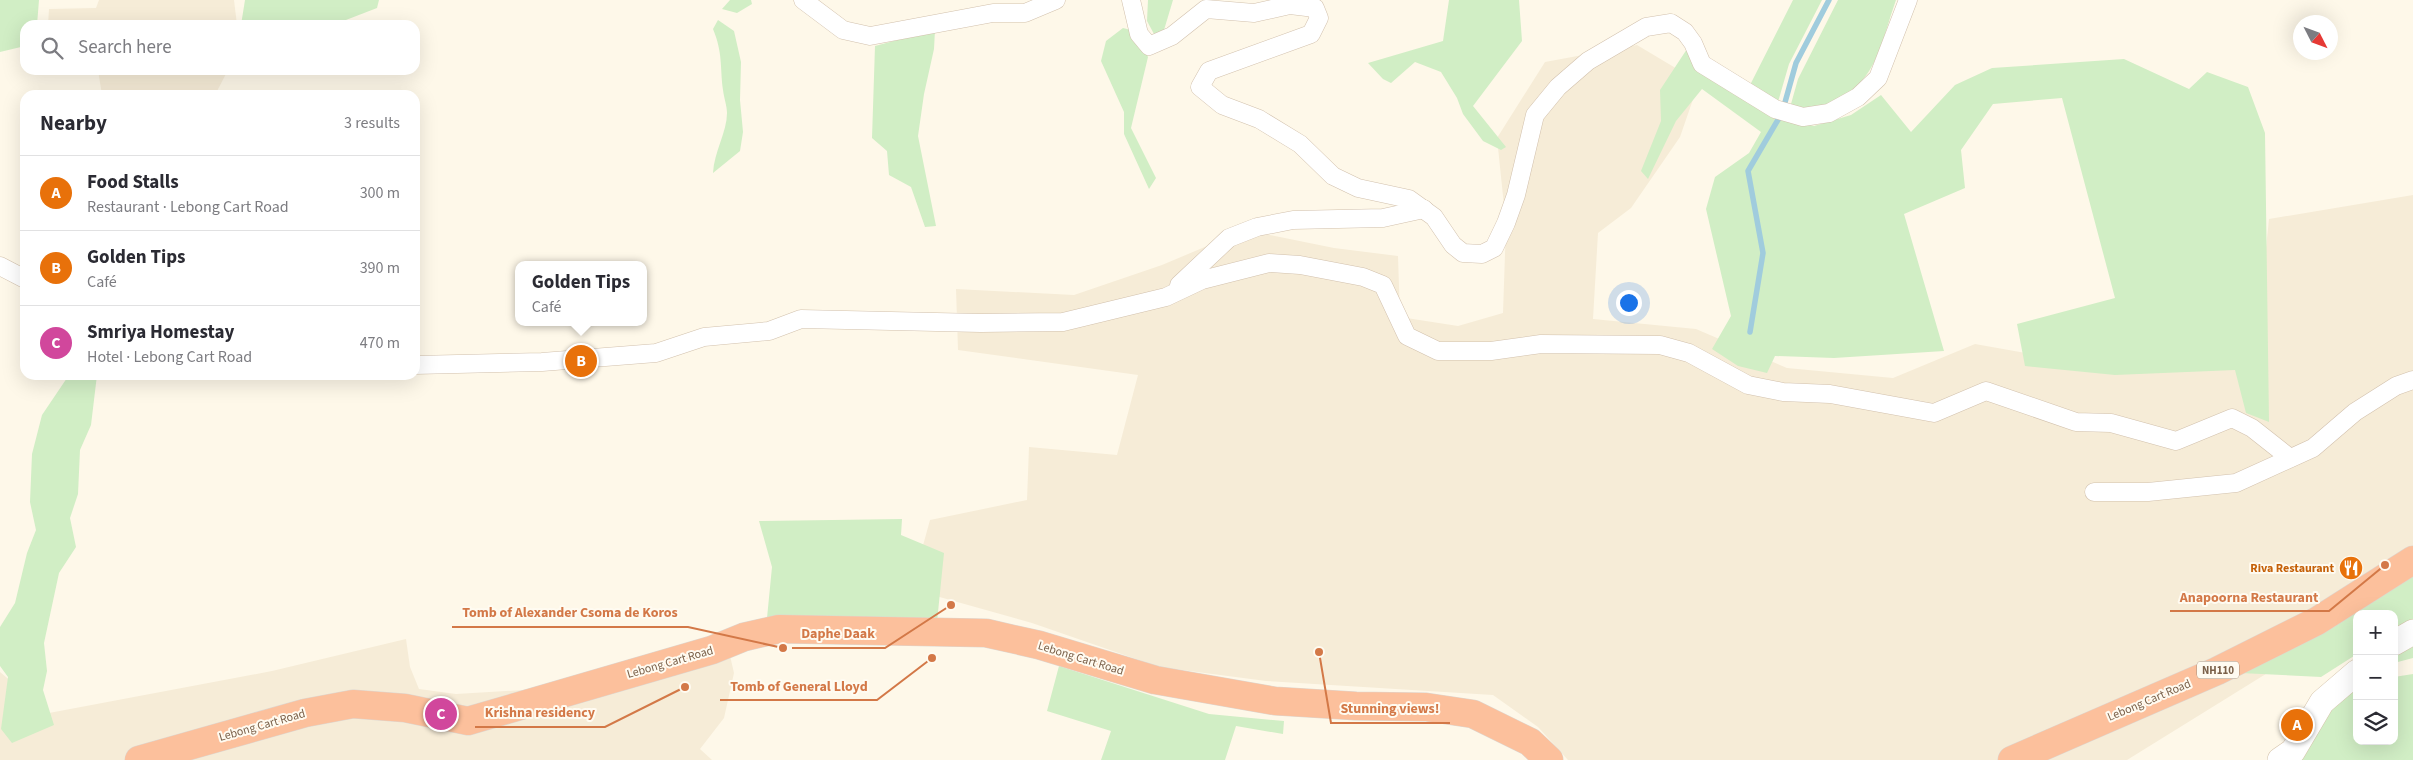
<!DOCTYPE html>
<meta charset="utf-8">
<style>
:root{--surface:#fff;--page:#f7f7f7;--text:#2b2b33;--muted:#7c7c81;--line:#e1e1e2;--accent:#7c3aed}
body{margin:0;font-family:"Source Sans 3",sans-serif;background:var(--page);color:var(--text)}
.controls{position:absolute;right:15px;bottom:15px;display:grid;overflow:hidden;border-radius:10px;box-shadow:0 5px 20px #0002}
.controls button{width:45px;height:45px;display:grid;place-items:center;padding:0;border:0;border-bottom:1px solid var(--line);background:var(--surface);color:var(--text);font:25px sans-serif}
.compass{position:absolute;left:2293px;top:15px;width:45px;height:45px;border-radius:50%;background:var(--surface);box-shadow:0 5px 20px #0002;rotate:132deg}
.you{position:absolute;left:1628px;top:302px;width:18px;height:18px;margin:-12px;border:4px solid #fff;border-radius:50%;background:#1a73e8;box-shadow:0 0 0 8px #1a73e833}
.badge{display:grid;place-items:center;width:32px;height:32px;border-radius:50%;background:var(--accent);color:#fff;font-size:16px;font-weight:700}
.pin{position:absolute;translate:-50% -50%;border:2px solid #fff;box-shadow:0 1px 5px #0006}
.popup{position:absolute;left:515px;top:261px;width:132px;height:65px;box-sizing:border-box;display:grid;place-content:center;border-radius:10px;background:var(--surface);filter:drop-shadow(0 1px 4px #0005);font-size:16px;white-space:nowrap;color:var(--muted)}
.popup b{font-size:19px;color:var(--text)}
.popup::after{content:'';position:absolute;left:50%;top:100%;margin-left:-10px;border:10px solid transparent;border-top-color:var(--surface)}
.list{margin:0;padding:0;list-style:none}
h2{display:flex;justify-content:space-between;align-items:center;height:65px;margin:0;padding:0 20px;font-size:21px}
h2 small{font-size:16px;font-weight:400;color:var(--muted)}
.list li{display:grid;grid-template-columns:32px 1fr auto;gap:15px;align-items:center;box-sizing:border-box;height:75px;padding:0 20px;border-top:1px solid var(--line)}
.list b{display:block;font-size:19px;white-space:nowrap}
.list p{margin:0;font-size:16px;white-space:nowrap;color:var(--muted)}
.list em{font-size:16px;font-style:normal;color:var(--muted)}
.icon{flex:none;width:28px;height:28px;fill:none;stroke:currentColor;stroke-width:2;stroke-linecap:round;stroke-linejoin:round}
.map{position:relative;flex:none;width:2413px;height:760px;overflow:hidden}
.search{position:absolute;background:var(--surface);box-shadow:0 5px 20px #0002;left:20px;top:20px;width:400px;height:55px;display:flex;align-items:center;gap:12px;box-sizing:border-box;padding:0 18px;border-radius:15px;color:var(--muted);font-size:19px}
.panel{position:absolute;background:var(--surface);box-shadow:0 5px 20px #0002;left:20px;top:90px;width:400px;height:290px;border-radius:15px}
.map>svg:first-child{display:block}
.residential{fill:#f6ecd7}
.green{fill:#d1eec5}
.lines{fill:none;stroke-linecap:round;stroke-linejoin:round}
.stream{stroke:#a0ccdd;stroke-width:5.5}
.street-casing{stroke:#d2c1ad;stroke-width:19}
.secondary-casing{stroke:#d5c3aa;stroke-width:26}
.highway-casing{stroke:#ddd6d0;stroke-width:29}
.street{stroke:#fff;stroke-width:18}
.secondary{stroke:#fff;stroke-width:25}
.highway{stroke:#fcc09c;stroke-width:28}
.labels{text-anchor:middle;stroke-width:4;stroke-linejoin:round;paint-order:stroke}
.shield{fill:#fffbf1;stroke:#a38f7c;stroke-width:1}
.shield-label{font-size:11px;font-weight:bold;fill:#7b614a}
.food-label{font-size:12px;font-weight:bold;fill:#c56008;stroke:#fffbf1;text-anchor:end}
.street-label{font-size:12px;fill:#7b614a;stroke:#fffbf1}
.leader{fill:none;stroke:#d37847;stroke-width:2}
.callout-dot{fill:#d37847;stroke:#fffbf1;stroke-width:2}
.callout-label{font-size:14px;text-anchor:middle;font-weight:bold;fill:#d37847;stroke:#fffbf1;stroke-width:4;stroke-linejoin:round;paint-order:stroke}
</style>
<div class="map">
<svg width="2413" height="760" viewBox="0 0 2413 760">
<rect width="100%" height="100%" fill="#fef8e9"/>
<g class="residential">
<polygon points="99,0 234,0 237,25 48,25 49,9 96,8"/>
<polygon points="1637,45 1699,82 1680,137 1631,208 1598,233 1593,319 1696,329 1787,368 1893,378 1975,344 2048,357 2257,335 2269,219 2413,195 2413,559 2316,643 2127,760 1568,760 1538,727 1493,695 1266,681 1159,667 1032,623 911,589 930,520 1027,500 1029,447 1117,455 1138,375 958,350 956,289 1074,295 1162,265 1245,230 1334,248 1398,256 1400,317 1458,326 1503,313 1506,225 1497,138 1545,62"/>
<polygon points="98,70 228,70 215,95 102,95"/>
<polygon points="406,639 410,667 419,689 456,694 523,690 728,647 734,673 724,718 700,749 712,760 0,760 0,672 49,713 272,671"/>
</g>
<g class="green">
<polygon points="0,0 39,0 37,25 25,25 25,46 0,52"/>
<polygon points="245,0 379,0 377,8 333,25 241,25"/>
<polygon points="730,0 751,0 752,4 737,13 722,9"/>
<polygon points="1148,0 1173,0 1164,30 1154,34 1147,21"/>
<polygon points="1449,0 1519,0 1522,41 1473,106 1506,147 1501,150 1483,141 1463,114 1457,98 1441,72 1415,62 1391,83 1383,79 1368,63 1443,41"/>
<polygon points="1793,0 1822,0 1789,64 1778,102 1749,87"/>
<path d="M1838,0H1896C1880,45 1877,85 1828,104C1814,109 1805,111 1791,104L1798,79Z"/>
<path d="M718,20L734,31L741,62L740,100L743,132L740,151L713,173C714,152 727,132 727,113C727,106 724,98 723,90C720,67 723,53 713,29Z"/>
<polygon points="1123,28 1135,31 1148,57 1131,128 1156,178 1149,189 1124,134 1124,112 1101,61 1106,41"/>
<polygon points="935,30 934,49 924,94 918,136 936,226 925,227 911,187 889,175 887,151 872,138 875,46"/>
<polygon points="1687,49 1698,72 1773,118 1814,126 1851,115 1881,95 1911,132 1955,85 1992,68 2124,59 2189,89 2207,72 2248,87 2265,133 2269,422 2246,413 2235,370 2115,375 2025,366 2017,324 2115,298 2062,98 1993,104 1961,150 1965,188 1904,214 1944,351 1834,358 1775,356 1767,373 1738,366 1712,349 1731,316 1706,209 1715,177 1749,153 1761,132 1702,89 1676,121 1648,179 1641,171 1661,121 1660,90"/>
<polygon points="69,375 97,375 91,425 80,450 78,494 70,518 76,547 59,573 44,643 47,671 43,690 54,725 12,743 1,729 8,677 0,666 0,627 15,603 27,553 36,530 30,502 32,454 42,415"/>
<polygon points="902,519 901,535 944,553 937,622 767,618 772,567 759,521"/>
<polygon points="2413,575 2413,625 2394,633 2394,614 2357,614 2357,654 2321,677 2240,673"/>
<polygon points="2413,640 2413,658 2394,663 2394,654"/>
<polygon points="1059,666 1209,714 1284,721 1283,734 1236,726 1225,760 1101,760 1111,731 1047,711"/>
<polygon points="2413,674 2413,760 2293,760 2334,701 2357,687 2357,741 2394,741 2394,677"/>
</g>
<g class="lines">
<polyline class="stream" points="1750,332 1763,253 1748,171 1782,113 1796,63 1829,0"/>
<g class="street-casing">
<g id="street">
<polyline points="803,0 843,30 870,36 993,13 1025,13 1056,0"/>
<polyline points="1131,0 1139,34 1149,46 1172,36 1206,9 1254,13 1290,5 1315,8 1319,18 1311,34 1209,71 1200,87 1222,105 1259,119 1300,144 1333,176 1358,188 1409,199 1434,217 1453,245 1463,253 1482,254 1494,248 1506,223 1516,195 1535,115 1558,87 1588,61 1646,27 1671,23 1685,32 1693,43 1702,64 1775,109 1803,117 1829,113 1858,97 1878,78 1908,0"/>
<polyline points="0,266 25,279"/>
<polyline points="1179,285 1229,238 1257,227 1293,220 1383,218 1424,209"/>
<polyline points="415,365 542,362 656,353 704,337 769,331 801,319 981,323 1063,322 1166,297 1202,280 1269,263 1300,265 1363,277 1383,285 1407,336 1438,351 1491,351 1541,344 1660,345 1689,353 1748,385 1783,392 1830,394 1934,413 1986,391 2076,422 2111,423 2176,441 2232,418 2252,428 2290,458"/>
<polyline points="2094,492 2148,492 2236,483 2313,448 2355,412 2396,386 2413,380"/>
</g>
</g>
<g class="secondary-casing">
<g id="secondary">
<polyline points="2394,643 2413,632"/>
<polyline points="2280,760 2293,751 2322,702 2357,672"/>
</g>
</g>
<g class="highway-casing">
<g id="highway">
<polyline points="139,760 305,713 353,704 405,708 468,721 712,650 744,637 779,629 986,633 1039,645 1155,680 1275,701 1356,706 1426,707 1473,714 1530,742 1549,760"/>
<polyline points="2012,760 2217,671 2317,621 2413,560"/>
</g>
</g>
<use href="#street" class="street"/>
<use href="#secondary" class="secondary"/>
<use href="#highway" class="highway"/>
</g>
<defs>
<g id="restaurant-disc" transform="scale(1.25)"><circle r="9.5" fill="#e8710a" stroke="#fffbf1"/><path d="M-5-6h1v4h1v-4h1v4h1v-4h1v5L-1.5 .5V6h-2V.5L-5-1ZM5-6V6H3V1.5H1.5Q1.5-4 5-6Z" fill="#fff"/></g>
</defs>
<g fill-rule="evenodd">
<use href="#restaurant-disc" x="2351" y="568"/>
</g>
<g class="labels">
<rect class="shield" x="2197" y="661.5" width="42" height="17" rx="4"/>
<g class="shield-label">
<text x="2218" y="674">NH110</text>
</g>
<g class="food-label">
<text x="2334" y="572">Riva Restaurant</text>
</g>
<g class="street-label">
<text transform="translate(1081 658) rotate(17)" y="4">Lebong Cart Road</text>
<text transform="translate(670 662) rotate(-16)" y="4">Lebong Cart Road</text>
<text transform="translate(2149 700) rotate(-23)" y="4">Lebong Cart Road</text>
<text transform="translate(262 725) rotate(-16)" y="4">Lebong Cart Road</text>
</g>
</g>
<path class="leader" d="M2385 565L2329 611H2170M783 648L688 627H452M951 605L885 648H792M932 658L877 700H720M1319 652L1331 723H1450M685 687L605 727H475"/>
<g class="callout-dot">
<circle cx="2385" cy="565" r="5"/>
<circle cx="783" cy="648" r="5"/>
<circle cx="951" cy="605" r="5"/>
<circle cx="932" cy="658" r="5"/>
<circle cx="1319" cy="652" r="5"/>
<circle cx="685" cy="687" r="5"/>
</g>
<g class="callout-label">
<text x="2249" y="602">Anapoorna Restaurant</text>
<text x="570" y="617">Tomb of Alexander Csoma de Koros</text>
<text x="838" y="638">Daphe Daak</text>
<text x="799" y="691">Tomb of General Lloyd</text>
<text x="1390" y="713">Stunning views!</text>
<text x="540" y="717">Krishna residency</text>
</g>
</svg>
<div class="controls">
<button>+</button>
<button>−</button>
<button><svg class="icon" aria-label="layers" viewBox="0 0 24 24"><path d="M12 4l9 5-9 5-9-5zM3 14l9 5 9-5"/></svg></button>
</div>
<svg class="compass" viewBox="-18 -18 36 36"><path d="M0-13l5 13h-10z" fill="#e53935"/><path d="M0 13l5-13h-10z" fill="#7c7c81"/></svg>
<div class="you"></div>
<div class="pin badge" style="left:2297px;top:725px;background:#e8710a">A</div>
<div class="pin badge" style="left:581px;top:361px;background:#e8710a">B</div>
<div class="popup"><b>Golden Tips</b>Café</div>
<div class="pin badge" style="left:441px;top:714px;background:#d1479c">C</div>
<div class="search"><svg class="icon" aria-label="search" viewBox="0 0 24 24"><circle cx="10" cy="10" r="6"/><path d="M15 15l6 6"/></svg>Search here</div>
<section class="panel">
<h2>Nearby<small>3 results</small></h2>
<ul class="list">
<li><span class="badge" style="background:#e8710a">A</span><div><b>Food Stalls</b><p>Restaurant · Lebong Cart Road</p></div><em>300 m</em></li>
<li><span class="badge" style="background:#e8710a">B</span><div><b>Golden Tips</b><p>Café</p></div><em>390 m</em></li>
<li><span class="badge" style="background:#d1479c">C</span><div><b>Smriya Homestay</b><p>Hotel · Lebong Cart Road</p></div><em>470 m</em></li>
</ul>
</section>
</div>
